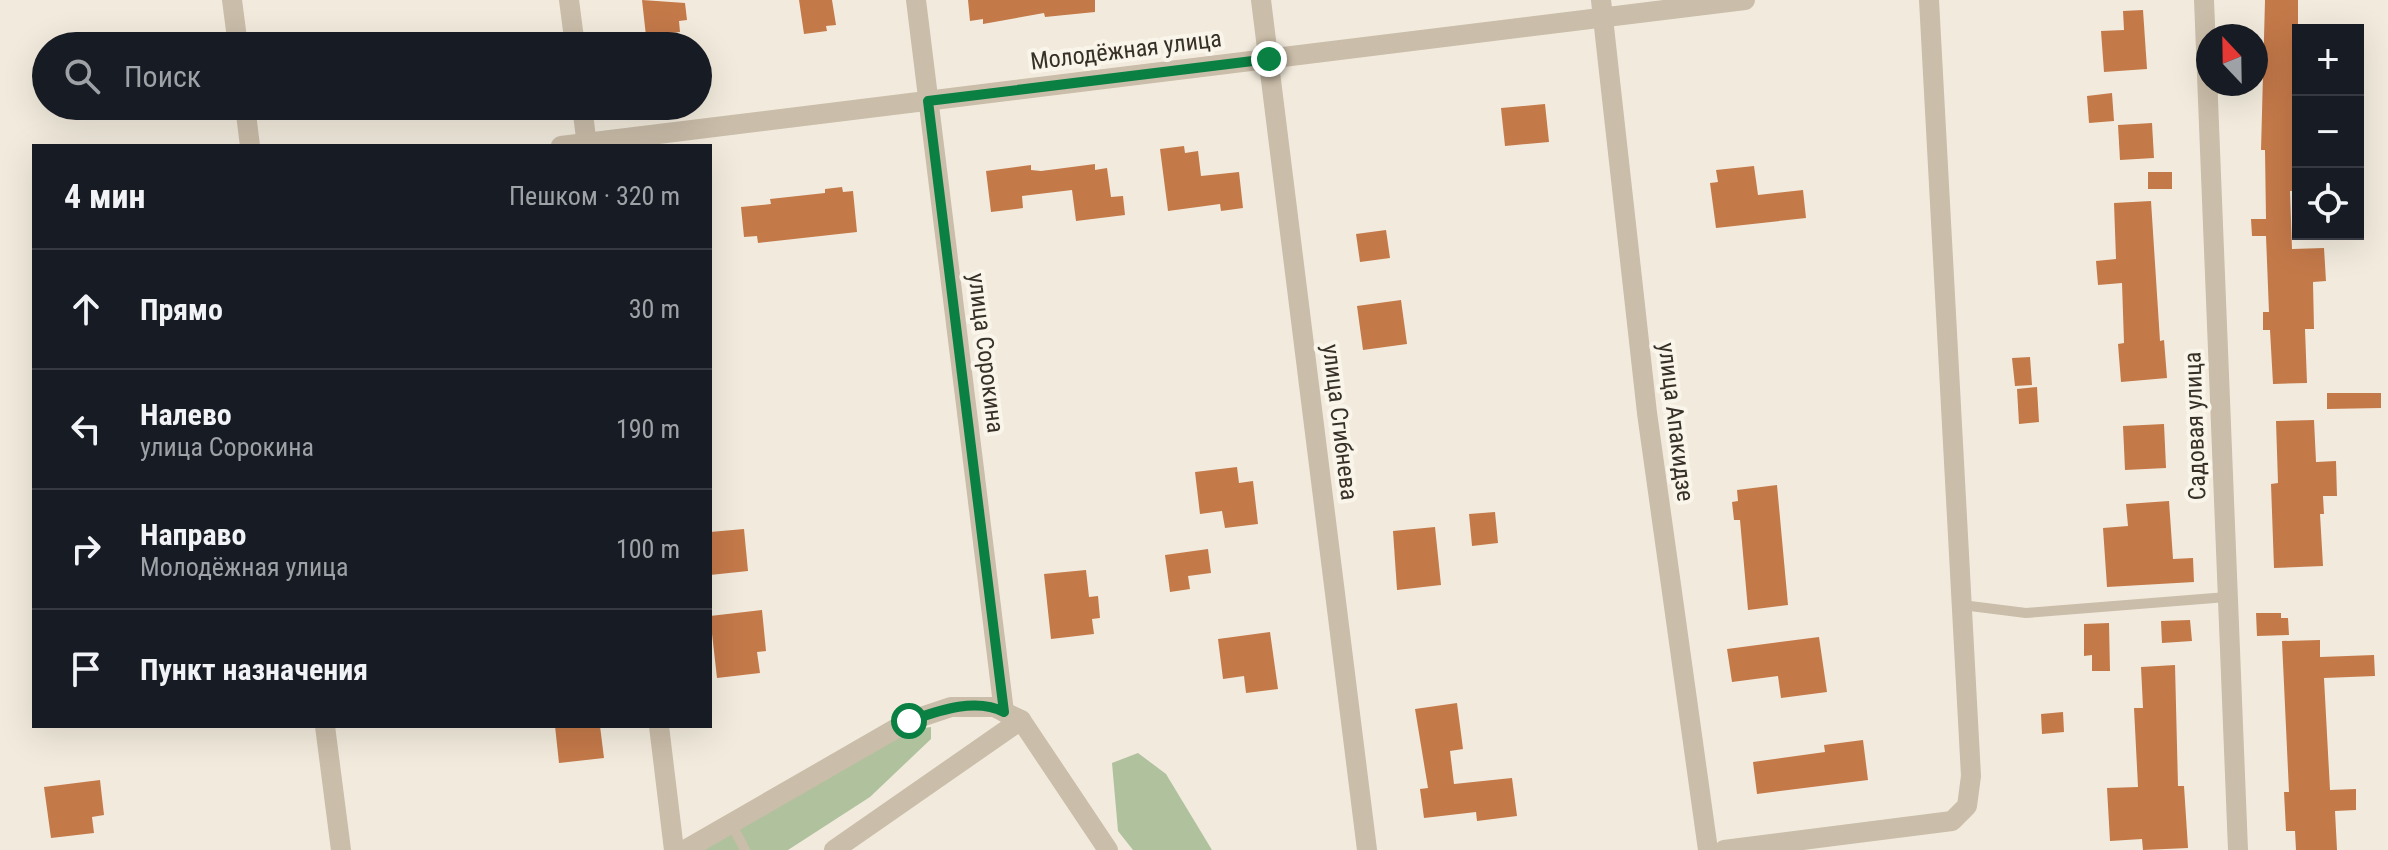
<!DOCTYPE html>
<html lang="ru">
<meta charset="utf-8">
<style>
:root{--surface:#171b24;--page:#242831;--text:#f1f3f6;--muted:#9ea1a6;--line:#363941}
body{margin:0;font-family:"Roboto Condensed",sans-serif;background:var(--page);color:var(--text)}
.controls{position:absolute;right:24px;top:24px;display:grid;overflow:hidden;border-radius:0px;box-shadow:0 8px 32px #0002}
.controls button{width:72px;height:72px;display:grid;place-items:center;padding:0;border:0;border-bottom:2px solid var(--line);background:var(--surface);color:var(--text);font:40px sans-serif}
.compass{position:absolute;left:2196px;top:24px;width:72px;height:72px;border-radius:50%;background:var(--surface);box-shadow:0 8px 32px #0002;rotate:338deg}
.stop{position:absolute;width:24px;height:24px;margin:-18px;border:6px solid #0b8043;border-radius:50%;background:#fff}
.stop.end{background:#0b8043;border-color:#fff;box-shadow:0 2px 8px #0008}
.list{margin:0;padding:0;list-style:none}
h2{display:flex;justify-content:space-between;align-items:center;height:104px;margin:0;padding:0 32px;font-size:34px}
h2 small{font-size:26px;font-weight:400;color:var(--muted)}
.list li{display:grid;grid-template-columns:52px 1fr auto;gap:24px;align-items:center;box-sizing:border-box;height:120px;padding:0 32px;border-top:2px solid var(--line)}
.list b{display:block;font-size:30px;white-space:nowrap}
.list p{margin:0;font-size:26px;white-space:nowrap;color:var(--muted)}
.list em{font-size:26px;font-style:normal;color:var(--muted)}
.icon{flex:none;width:44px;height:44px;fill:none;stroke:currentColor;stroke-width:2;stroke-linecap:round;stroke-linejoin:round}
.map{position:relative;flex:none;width:2388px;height:850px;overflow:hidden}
.search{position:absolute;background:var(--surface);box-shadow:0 8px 32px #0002;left:32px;top:32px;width:680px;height:88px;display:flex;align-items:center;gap:20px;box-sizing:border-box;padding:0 28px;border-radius:44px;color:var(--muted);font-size:30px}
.panel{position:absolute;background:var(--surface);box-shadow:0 8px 32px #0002;left:32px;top:144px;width:680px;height:584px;border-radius:0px}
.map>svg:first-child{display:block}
.green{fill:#b0c19d}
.building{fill:#c47949}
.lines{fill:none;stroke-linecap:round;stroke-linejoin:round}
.service{stroke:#cabda9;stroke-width:10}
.minor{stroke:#cabda9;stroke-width:20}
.route{stroke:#0b8043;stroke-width:10}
.labels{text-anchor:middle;stroke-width:8;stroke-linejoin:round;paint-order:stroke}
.street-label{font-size:24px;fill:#373029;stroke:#faf5ea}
</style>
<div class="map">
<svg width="2388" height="850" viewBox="0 0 2388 850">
<rect width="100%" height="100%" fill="#f2ebdd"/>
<g class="green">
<polygon points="931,727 931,739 870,797 788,850 697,850 910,730"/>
<polygon points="1138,753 1166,774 1212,850 1133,850 1118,831 1112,763"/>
</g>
<g class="building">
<polygon points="642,0 685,3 687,20 679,21 680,32 646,36"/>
<polygon points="799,0 832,0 836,25 826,26 827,31 804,34"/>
<polygon points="968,0 1095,0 1095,12 1045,17 1044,13 983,24 983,19 970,21"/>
<polygon points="2265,0 2298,0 2298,191 2290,191 2292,249 2324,248 2326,281 2313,282 2314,329 2305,329 2307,383 2273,384 2270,330 2263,330 2263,312 2269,312 2266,236 2252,236 2251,219 2266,219 2265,150 2261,150"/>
<polygon points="2143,10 2147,69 2104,72 2101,31 2124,30 2123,11"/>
<polygon points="2112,93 2114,121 2089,123 2087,96"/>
<polygon points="1545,104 1549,142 1505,146 1501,108"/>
<polygon points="2152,123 2154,158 2120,160 2118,125"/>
<polygon points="1184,146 1185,153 1198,151 1201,176 1239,172 1243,208 1221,211 1220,204 1168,211 1160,149"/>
<polygon points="1095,164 1095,170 1107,168 1111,197 1123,196 1125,215 1076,221 1072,190 1022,196 1023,208 991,212 986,171 1031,165 1031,170 1041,171"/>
<polygon points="1754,166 1758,195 1803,190 1806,218 1716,228 1710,183 1718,182 1716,170"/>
<rect x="2148" y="172" width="24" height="17"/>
<polygon points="842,187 843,192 853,191 857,232 758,243 757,236 744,237 741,207 771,204 770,199 825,193 825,189"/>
<polygon points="2151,201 2160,341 2164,340 2167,378 2121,382 2118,344 2124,343 2122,283 2098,285 2096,261 2116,259 2114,203"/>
<polygon points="1386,230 1390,258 1360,262 1356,234"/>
<polygon points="1401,300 1407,344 1363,350 1357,306"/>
<polygon points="2030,357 2032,385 2015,386 2012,358"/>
<polygon points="2037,387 2039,422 2019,424 2017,389"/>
<polygon points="2327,393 2381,393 2381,408 2327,409"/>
<polygon points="2314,420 2316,462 2336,461 2337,496 2323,496 2324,514 2320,514 2323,566 2274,568 2271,484 2278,483 2276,421"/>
<polygon points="2164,424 2166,468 2125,470 2123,426"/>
<polygon points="1237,467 1239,483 1253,481 1258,524 1225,528 1222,511 1200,514 1195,472"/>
<polygon points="1777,485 1788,605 1748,610 1740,520 1734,520 1732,502 1738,501 1737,490"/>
<polygon points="2169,501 2173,559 2193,558 2194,582 2107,587 2103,528 2128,526 2126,504"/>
<polygon points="1495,512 1498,543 1472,546 1469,514"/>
<polygon points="1435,527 1441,585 1397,590 1393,531"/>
<polygon points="744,529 748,571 710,575 710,532"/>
<polygon points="1208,549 1211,573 1188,576 1190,589 1170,592 1165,555"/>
<polygon points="1086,570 1089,597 1098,596 1100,618 1092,619 1094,634 1051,639 1044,574"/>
<polygon points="762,610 766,651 757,652 760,673 717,678 710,616"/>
<polygon points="2256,613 2281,613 2281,618 2288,618 2289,635 2257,636"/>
<polygon points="2190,620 2192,641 2162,643 2161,621"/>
<polygon points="2109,623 2110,671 2092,671 2092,655 2084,656 2084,624"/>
<polygon points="1270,632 1278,689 1246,693 1244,676 1223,679 1218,639"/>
<polygon points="1819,637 1827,692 1781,698 1778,676 1732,682 1727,649"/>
<polygon points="2320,640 2320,657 2374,655 2375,676 2324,678 2330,790 2356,789 2356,810 2335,811 2337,850 2296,850 2295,831 2286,831 2284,792 2289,792 2282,641"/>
<polygon points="2175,665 2178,786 2184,786 2188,848 2143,850 2142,839 2110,841 2107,788 2138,787 2134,708 2143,708 2141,667"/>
<polygon points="1457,703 1463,749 1450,751 1454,784 1512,778 1517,816 1477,821 1476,812 1424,818 1420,789 1428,788 1415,709"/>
<polygon points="2063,712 2064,732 2042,734 2041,714"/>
<polygon points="555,726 600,726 604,758 559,763"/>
<polygon points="1863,740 1868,780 1757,794 1753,762 1825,752 1824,745"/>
<polygon points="100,780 104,815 92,817 94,833 51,838 44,787"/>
</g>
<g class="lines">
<g class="service">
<polyline points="1962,605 2026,613 2227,597"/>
<polyline points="731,823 745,850"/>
</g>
<g class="minor">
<polyline points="232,0 238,46"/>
<polyline points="569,0 575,46"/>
<polyline points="916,0 1004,712"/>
<polyline points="1261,0 1367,850"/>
<polyline points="1601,0 1647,413 1708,850"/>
<polyline points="2204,0 2238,850"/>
<polyline points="245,106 250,146"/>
<polyline points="582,106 587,146"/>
<polyline points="561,146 1745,0"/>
<polyline points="1021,720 1108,850"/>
<polyline points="325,726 341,850"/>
<polyline points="659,726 674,850"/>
<polyline points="685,850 909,721 951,707 994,707 1021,720"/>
<polyline points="834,850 1021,720"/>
<polyline points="1724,850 1952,821 1967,806 1971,776 1929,0"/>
</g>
</g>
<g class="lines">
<path class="route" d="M909,721C938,711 975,697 1004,712L928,101L1269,59"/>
</g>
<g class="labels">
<g class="street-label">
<text transform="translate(1126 50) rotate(-7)" y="8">Молодёжная улица</text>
<text transform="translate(986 353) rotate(83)" y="8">улица Сорокина</text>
<text transform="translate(1340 422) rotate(83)" y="8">улица Сгибнева</text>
<text transform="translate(1676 422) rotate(83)" y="8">улица Апакидзе</text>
<text transform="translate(2195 426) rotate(-92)" y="8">Садовая улица</text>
</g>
</g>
</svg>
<div class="controls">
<button>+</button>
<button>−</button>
<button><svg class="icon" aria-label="locate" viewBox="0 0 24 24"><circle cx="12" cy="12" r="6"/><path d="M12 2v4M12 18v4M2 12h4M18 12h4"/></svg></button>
</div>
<svg class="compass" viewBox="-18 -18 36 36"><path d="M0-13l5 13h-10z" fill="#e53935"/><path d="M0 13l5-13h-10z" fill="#9ea1a6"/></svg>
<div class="stop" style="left:909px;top:721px"></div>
<div class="stop end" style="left:1269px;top:59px"></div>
<div class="search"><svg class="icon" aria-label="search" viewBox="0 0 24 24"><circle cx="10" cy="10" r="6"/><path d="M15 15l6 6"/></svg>Поиск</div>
<section class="panel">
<h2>4 мин<small>Пешком · 320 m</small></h2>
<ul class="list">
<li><svg class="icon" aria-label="ahead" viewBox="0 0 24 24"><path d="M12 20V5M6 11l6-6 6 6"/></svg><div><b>Прямо</b></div><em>30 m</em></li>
<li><svg class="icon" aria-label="left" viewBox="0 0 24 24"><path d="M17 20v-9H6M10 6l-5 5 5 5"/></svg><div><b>Налево</b><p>улица Сорокина</p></div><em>190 m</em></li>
<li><svg class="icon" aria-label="right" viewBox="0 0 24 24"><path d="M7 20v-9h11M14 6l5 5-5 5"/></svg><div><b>Направо</b><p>Молодёжная улица</p></div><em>100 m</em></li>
<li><svg class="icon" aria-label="arrive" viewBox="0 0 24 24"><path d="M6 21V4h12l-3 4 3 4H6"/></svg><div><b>Пункт назначения</b></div></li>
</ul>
</section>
</div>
